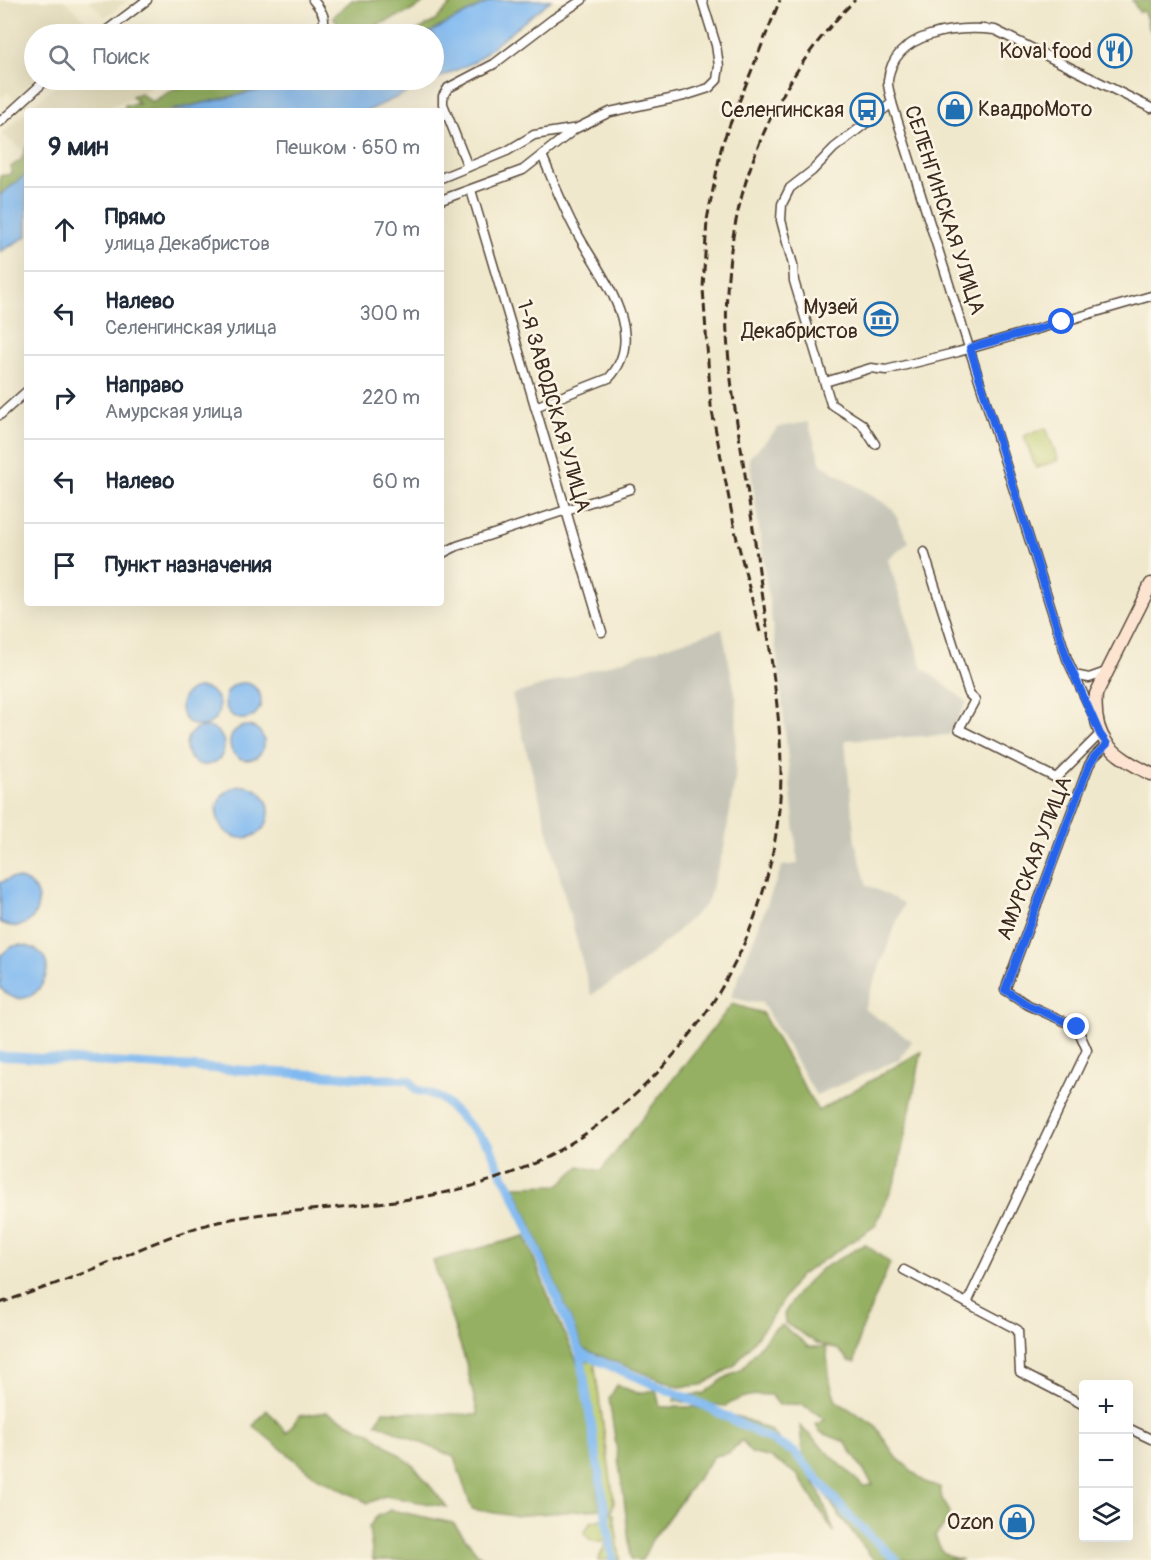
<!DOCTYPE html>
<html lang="ru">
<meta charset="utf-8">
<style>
:root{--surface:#fff;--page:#f6f6f7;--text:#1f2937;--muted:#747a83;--line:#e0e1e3}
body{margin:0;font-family:Pangolin,sans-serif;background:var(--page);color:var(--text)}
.controls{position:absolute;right:18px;bottom:18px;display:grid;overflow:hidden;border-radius:6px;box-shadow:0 6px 24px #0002}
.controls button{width:54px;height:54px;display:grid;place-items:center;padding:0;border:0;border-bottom:2px solid var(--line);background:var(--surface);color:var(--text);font:30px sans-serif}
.stop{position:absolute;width:18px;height:18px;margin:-14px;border:4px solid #2563eb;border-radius:50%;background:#fff}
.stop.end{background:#2563eb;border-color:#fff;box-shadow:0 2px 6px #0008}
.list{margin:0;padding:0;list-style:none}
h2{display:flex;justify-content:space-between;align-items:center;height:78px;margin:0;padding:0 24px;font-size:26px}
h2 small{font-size:20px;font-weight:400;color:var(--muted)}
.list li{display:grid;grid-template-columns:39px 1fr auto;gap:18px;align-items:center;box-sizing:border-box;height:84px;padding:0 24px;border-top:2px solid var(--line)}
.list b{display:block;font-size:22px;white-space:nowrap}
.list p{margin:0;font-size:20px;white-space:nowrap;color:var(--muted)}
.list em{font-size:20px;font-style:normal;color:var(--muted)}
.icon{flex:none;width:33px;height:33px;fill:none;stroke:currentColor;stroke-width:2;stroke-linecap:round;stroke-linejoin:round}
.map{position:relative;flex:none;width:1151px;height:1560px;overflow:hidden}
.search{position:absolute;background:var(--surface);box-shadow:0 6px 24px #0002;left:24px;top:24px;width:420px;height:66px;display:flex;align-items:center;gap:15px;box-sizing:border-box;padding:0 21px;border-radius:33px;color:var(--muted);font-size:22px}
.panel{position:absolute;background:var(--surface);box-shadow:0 6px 24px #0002;left:24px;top:108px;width:420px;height:498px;border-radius:6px}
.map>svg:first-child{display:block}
.built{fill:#e3dbba}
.industrial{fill:#c6c5b8}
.green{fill:#bccc6f;stroke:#7c7b46;stroke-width:1.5}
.forest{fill:#95b062;stroke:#686d40;stroke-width:1.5}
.water{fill:#80b9f1;stroke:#5e7288;stroke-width:1.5}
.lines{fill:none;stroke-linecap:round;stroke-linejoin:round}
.canal{stroke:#80b9f1;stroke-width:9}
.minor-casing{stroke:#564638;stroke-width:11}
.secondary-casing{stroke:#564638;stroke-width:15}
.minor{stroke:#fff;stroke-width:8}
.secondary{stroke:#fde4d1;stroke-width:12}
.rail{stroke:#3b2a1e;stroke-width:3;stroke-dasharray:9 4.5;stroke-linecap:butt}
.route{stroke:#2563eb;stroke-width:8}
.labels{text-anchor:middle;stroke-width:5;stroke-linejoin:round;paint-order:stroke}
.poi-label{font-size:21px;fill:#3b2a1e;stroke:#fcf5e5;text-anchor:end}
.street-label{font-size:21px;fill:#3b2a1e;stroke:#fcf5e5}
</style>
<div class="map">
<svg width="1151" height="1560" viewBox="0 0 1151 1560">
<rect width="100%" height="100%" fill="#fcf5e5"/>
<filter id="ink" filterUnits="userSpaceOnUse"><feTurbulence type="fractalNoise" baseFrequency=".0167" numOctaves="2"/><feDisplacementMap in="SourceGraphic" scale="12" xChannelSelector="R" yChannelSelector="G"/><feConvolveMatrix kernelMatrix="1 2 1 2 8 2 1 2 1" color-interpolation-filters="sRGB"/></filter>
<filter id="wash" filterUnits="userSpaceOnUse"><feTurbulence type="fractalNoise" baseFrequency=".008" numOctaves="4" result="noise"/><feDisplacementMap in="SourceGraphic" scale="24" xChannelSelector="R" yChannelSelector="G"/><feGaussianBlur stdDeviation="1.35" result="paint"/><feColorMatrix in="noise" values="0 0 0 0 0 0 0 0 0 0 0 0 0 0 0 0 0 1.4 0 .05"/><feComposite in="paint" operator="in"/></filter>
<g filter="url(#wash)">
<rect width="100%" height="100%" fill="#f0e8cc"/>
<g class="built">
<polygon points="0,0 64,0 87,22 77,34 34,34 34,63 30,69 34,74 35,80 15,100 7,92 0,98"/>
<polygon points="88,0 128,0 105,17"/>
<polygon points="64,80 147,80 150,89 101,111 27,111 27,145 22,150 2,134 37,101"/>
</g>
<g class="industrial">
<polygon points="808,422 821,464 892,508 909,542 888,560 923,668 967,702 949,735 845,740 855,842 867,885 904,903 864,1009 912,1041 900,1059 816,1095 761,1001 754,1003 731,997 782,866 798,864 780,678 749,458 779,427"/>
<polygon points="722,629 737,702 735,780 724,848 707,903 668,940 632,970 591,995 512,695"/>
</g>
<g class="green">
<polygon points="1046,428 1058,460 1036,468 1024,436"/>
<path d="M594,1361L614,1502L611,1512L614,1515L620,1560H598L608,1539C596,1543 593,1544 584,1533L591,1522L606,1518L609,1514L585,1362Z"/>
</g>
<g class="forest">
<polygon points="352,0 428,0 411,11 368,29 361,34 324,34 322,31 339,24 333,17"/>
<polygon points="455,0 492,0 427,34 411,34 435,21"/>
<path d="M1132,0H1151V31C1146,24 1148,18 1143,11L1139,12Z"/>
<polygon points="226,80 304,80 169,111 125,111 125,105 139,104 132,96 140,93 152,102 174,89"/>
<polygon points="27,145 27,174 0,195 0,176 11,174 11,167 21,160"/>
<polygon points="732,1004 762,1013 818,1111 922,1051 896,1179 875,1226 799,1276 767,1324 734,1366 702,1385 679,1387 583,1349 515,1186 559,1185 580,1166 601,1171"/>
<polygon points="525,1236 550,1300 577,1362 585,1393 600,1509 513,1516 472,1509 454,1457 376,1423 383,1411 478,1415 466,1363 433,1261"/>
<polygon points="865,1244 890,1263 860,1334 855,1362 849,1361 839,1350 817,1343 785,1323 784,1314 798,1292 821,1269"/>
<path d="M782,1325C791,1334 800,1337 808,1347H826L830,1382L836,1401L875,1425L895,1456L925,1482L940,1487L942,1499L950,1512L945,1525L935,1536C942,1554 944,1557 963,1560H874L837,1512L803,1459L800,1426L863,1486L873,1485L845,1442L820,1432L816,1424L825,1420C807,1405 801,1402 779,1405L771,1395C754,1394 741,1396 726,1406L674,1401L675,1396L703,1394L723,1379L742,1369L772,1331Z"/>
<polygon points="617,1385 637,1393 656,1390 660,1407 695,1407 742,1418 770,1430 805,1467 820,1493 834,1532 797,1474 771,1458 751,1453 742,1440 729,1453 714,1456 652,1540 642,1560 631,1560 624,1498 609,1399"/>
<polygon points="267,1410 287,1433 299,1416 327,1412 370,1433 413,1465 447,1507 385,1496 368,1503 315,1476 253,1426"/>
<polygon points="391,1510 453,1523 483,1560 373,1560 369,1527 376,1517"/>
</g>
<g class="water">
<polygon points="492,0 551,0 474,62 367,111 169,111 304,80 434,80 434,34 427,34"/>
<polygon points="27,174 27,236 0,252 0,195"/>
<circle cx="243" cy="701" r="18"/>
<circle cx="200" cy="707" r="19"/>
<circle cx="247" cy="743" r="17"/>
<circle cx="205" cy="746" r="19"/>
<circle cx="243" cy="812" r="26"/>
<path d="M11,878C56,879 39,943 0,922V883Z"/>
<path d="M19,945C77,950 31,1027 0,987V956L11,947Z"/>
</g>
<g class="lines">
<g class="canal">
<polyline points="0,1056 409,1080 416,1090 426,1092 442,1099 490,1146 497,1164 514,1195 580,1353 613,1560"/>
<polyline points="580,1353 706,1406 794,1452 851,1518 896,1560"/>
</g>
</g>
</g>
<g filter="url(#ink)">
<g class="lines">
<g class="minor-casing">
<g id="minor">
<path d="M313,0C324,13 327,19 321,34"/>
<polyline points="102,34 147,0"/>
<polyline points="0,122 46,80"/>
<polyline points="468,167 443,104 443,96 448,88 494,64 553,19 582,0"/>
<polyline points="441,178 507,151 534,135 572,129"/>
<polyline points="471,190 602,632"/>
<polyline points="441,200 523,170 575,129 610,112 684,96 709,88 717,80 719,66 716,45 702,0"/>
<polyline points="825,382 871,368 886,370 958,352 1151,296"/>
<path d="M535,407L609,378C651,333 598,273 576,231C563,207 553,181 542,155"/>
<polyline points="0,415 27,391"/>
<polyline points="875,444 862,424 831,404 794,281 793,265 781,220 782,204 790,188 812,171 834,148 892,103"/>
<polyline points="924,552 969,694 975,700 959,729 1056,778 1100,734"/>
<polyline points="441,554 457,546 630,489"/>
<polyline points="1074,675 1089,678 1106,672"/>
<path d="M1094,717L1067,659L892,103C891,96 887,87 888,80C894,31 957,26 995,30L1151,108"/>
<polyline points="904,1270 1018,1330 1020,1372 1084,1405"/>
<polyline points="967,1303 1087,1050 1077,1027 1028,1005 1005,990 1089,765 1094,757 1107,744"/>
<polyline points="1128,1428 1151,1439"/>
</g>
</g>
<g class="secondary-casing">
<path id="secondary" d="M1151,584L1096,694C1092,741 1112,754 1151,774"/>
</g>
<use href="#minor" class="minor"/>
<use href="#secondary" class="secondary"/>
<g class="rail">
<polyline points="760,632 736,535 711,406 703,288 707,220 722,144 780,0"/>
<path d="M0,1303C32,1292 65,1281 96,1268C139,1250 181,1229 227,1220C254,1214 282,1212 310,1210C401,1201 480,1196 561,1149C618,1116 666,1070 703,1017C746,955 772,883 779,809C785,753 776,697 769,642C760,577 751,513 741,448C733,397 724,343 727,291C733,180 776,78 855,0"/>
</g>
</g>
</g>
<g class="lines" filter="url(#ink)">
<polyline class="route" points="1062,322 970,348 1067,659 1100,734 1107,744 1094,757 1089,765 1005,990 1028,1005 1077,1027"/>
</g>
<defs>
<g id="restaurant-ring" transform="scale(1.725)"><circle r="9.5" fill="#fcf5e5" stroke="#1f6fb2" stroke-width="1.5"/><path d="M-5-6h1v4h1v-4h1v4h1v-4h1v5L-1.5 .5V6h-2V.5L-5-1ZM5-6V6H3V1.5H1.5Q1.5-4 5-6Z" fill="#1f6fb2"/></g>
<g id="shop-ring" transform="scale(1.725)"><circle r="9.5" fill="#fcf5e5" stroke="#1f6fb2" stroke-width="1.5"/><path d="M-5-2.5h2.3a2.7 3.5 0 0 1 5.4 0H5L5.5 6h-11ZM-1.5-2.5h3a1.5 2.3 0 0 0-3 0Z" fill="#1f6fb2"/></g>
<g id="bus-ring" transform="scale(1.725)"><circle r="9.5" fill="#fcf5e5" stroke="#1f6fb2" stroke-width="1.5"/><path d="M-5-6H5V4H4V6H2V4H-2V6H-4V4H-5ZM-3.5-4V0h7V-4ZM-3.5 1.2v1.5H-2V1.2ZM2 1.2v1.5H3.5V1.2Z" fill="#1f6fb2"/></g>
<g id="museum-ring" transform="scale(1.725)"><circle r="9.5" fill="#fcf5e5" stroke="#1f6fb2" stroke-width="1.5"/><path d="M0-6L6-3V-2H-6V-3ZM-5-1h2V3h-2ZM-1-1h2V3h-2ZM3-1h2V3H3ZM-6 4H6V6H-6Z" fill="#1f6fb2"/></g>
</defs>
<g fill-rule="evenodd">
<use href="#restaurant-ring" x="1115" y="51"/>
<use href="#shop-ring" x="955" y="109"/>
<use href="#bus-ring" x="867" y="110"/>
<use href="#museum-ring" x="881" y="319"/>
<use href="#shop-ring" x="1017" y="1522"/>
</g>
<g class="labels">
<g class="poi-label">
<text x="1092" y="58">Koval food</text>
<text x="978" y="116" text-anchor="start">КвадроМото</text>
<text x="844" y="117">Селенгинская</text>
<text x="858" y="314">Музей<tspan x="858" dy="24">Декабристов</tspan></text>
<text x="994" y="1529">Ozon</text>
</g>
<g class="street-label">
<text transform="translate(945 210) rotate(72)" y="7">СЕЛЕНГИНСКАЯ УЛИЦА</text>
<text transform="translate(554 406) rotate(74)" y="7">1-Я ЗАВОДСКАЯ УЛИЦА</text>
<text transform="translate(1034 858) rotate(-69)" y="7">АМУРСКАЯ УЛИЦА</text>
</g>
</g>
</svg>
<div class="controls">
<button>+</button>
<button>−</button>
<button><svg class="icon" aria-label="layers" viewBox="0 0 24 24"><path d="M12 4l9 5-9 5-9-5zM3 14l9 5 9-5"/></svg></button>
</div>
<div class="stop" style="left:1062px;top:322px"></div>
<div class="stop end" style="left:1077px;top:1027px"></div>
<div class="search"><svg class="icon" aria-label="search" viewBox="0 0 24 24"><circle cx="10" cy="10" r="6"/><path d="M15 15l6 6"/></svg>Поиск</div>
<section class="panel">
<h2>9 мин<small>Пешком · 650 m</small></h2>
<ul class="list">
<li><svg class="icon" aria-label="ahead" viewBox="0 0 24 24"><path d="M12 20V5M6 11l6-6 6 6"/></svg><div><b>Прямо</b><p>улица Декабристов</p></div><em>70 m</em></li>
<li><svg class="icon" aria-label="left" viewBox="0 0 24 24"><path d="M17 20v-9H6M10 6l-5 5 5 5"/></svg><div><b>Налево</b><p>Селенгинская улица</p></div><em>300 m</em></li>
<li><svg class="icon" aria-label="right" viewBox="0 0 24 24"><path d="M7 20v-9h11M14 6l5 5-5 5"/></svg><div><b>Направо</b><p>Амурская улица</p></div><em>220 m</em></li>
<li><svg class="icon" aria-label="left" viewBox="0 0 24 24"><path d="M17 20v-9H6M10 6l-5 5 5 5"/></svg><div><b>Налево</b></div><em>60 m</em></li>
<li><svg class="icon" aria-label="arrive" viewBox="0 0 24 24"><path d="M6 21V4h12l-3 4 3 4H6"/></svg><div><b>Пункт назначения</b></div></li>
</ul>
</section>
</div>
